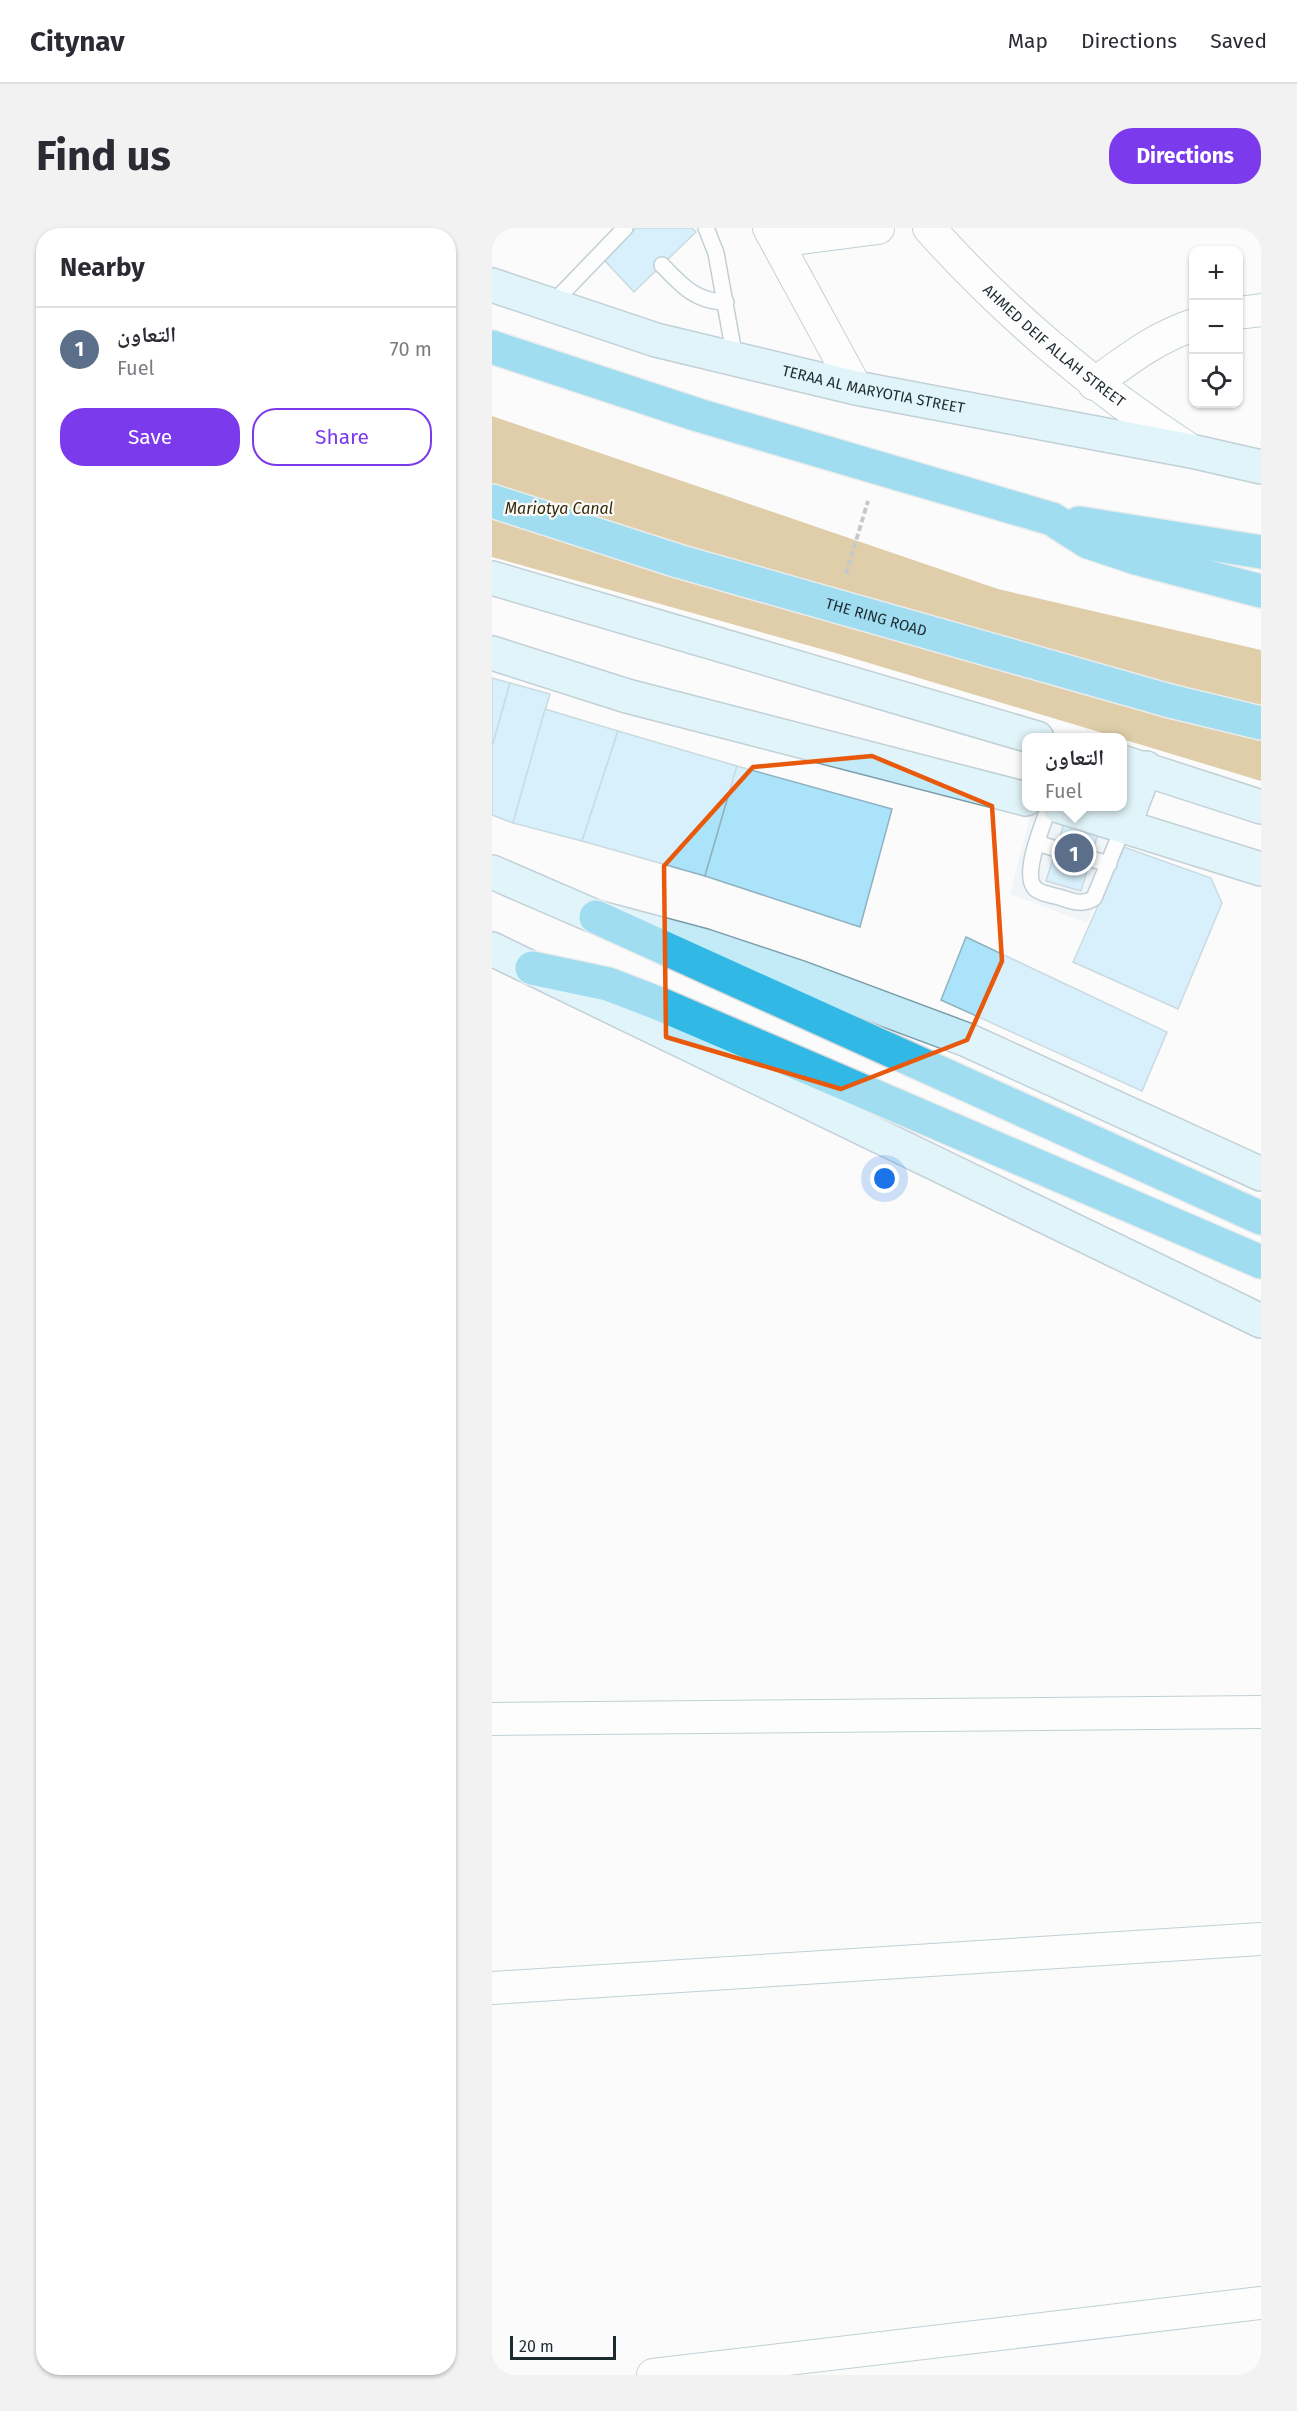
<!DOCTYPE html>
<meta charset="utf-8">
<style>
:root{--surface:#fff;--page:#f2f2f3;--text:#2b2b33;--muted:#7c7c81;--line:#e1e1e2;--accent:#7c3aed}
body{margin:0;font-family:"Fira Sans","Noto Naskh Arabic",sans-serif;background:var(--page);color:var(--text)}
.controls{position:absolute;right:18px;top:18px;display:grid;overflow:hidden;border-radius:12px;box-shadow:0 2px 4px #0004}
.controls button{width:54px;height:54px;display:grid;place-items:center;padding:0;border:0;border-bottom:2px solid var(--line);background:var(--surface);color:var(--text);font:30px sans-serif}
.scale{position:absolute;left:18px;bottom:15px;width:106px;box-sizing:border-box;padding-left:6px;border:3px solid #1d2b30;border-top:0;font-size:16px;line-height:21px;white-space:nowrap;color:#1d2b30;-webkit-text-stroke:4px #fbfbfb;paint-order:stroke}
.you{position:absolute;left:393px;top:951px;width:21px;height:21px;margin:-15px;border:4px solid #fff;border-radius:50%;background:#1a73e8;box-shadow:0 0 0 9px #1a73e833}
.badge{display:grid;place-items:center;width:39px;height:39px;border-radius:50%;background:var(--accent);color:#fff;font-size:20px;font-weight:700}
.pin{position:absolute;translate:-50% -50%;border:3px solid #fff;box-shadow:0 2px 6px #0006}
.popup{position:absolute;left:530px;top:505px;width:105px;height:78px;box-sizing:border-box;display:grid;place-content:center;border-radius:12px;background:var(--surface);filter:drop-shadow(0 2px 4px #0005);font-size:20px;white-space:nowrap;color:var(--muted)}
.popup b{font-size:22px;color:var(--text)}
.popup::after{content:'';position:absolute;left:50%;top:100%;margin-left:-12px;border:12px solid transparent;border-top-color:var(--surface)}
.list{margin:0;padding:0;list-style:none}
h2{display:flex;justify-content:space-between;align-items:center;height:78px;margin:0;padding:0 24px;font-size:26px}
h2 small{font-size:20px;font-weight:400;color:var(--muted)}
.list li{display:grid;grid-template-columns:39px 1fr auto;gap:18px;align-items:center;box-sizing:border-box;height:84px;padding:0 24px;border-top:2px solid var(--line)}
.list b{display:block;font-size:22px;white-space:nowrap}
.list p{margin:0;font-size:20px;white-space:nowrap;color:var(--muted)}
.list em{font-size:20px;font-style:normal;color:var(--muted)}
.actions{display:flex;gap:12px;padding:18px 24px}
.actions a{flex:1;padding:14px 0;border:2px solid var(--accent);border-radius:24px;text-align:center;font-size:21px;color:var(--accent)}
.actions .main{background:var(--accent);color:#fff}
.icon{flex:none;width:33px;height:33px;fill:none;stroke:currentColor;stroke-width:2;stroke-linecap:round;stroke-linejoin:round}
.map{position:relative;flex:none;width:769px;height:2147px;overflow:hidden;border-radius:24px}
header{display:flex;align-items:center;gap:36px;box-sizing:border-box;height:84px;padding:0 30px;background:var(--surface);border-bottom:2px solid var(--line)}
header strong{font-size:28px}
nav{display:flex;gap:33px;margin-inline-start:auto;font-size:21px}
.intro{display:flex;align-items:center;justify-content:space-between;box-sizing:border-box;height:144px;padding:0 36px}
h1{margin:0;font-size:42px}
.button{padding:15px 27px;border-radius:24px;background:var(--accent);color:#fff;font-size:21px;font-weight:700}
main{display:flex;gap:36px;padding:0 36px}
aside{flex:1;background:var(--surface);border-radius:24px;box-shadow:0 2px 4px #0004}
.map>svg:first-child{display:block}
.built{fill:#e6eef2}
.water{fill:#bd9745}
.building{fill:#abe3fb;stroke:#90b2c0;stroke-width:1.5}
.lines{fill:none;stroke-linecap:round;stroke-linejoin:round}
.lane-casing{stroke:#7b9caa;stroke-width:18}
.street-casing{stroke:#7b9caa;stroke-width:34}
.secondary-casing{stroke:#7b9caa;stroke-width:36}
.highway-casing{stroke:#d6d9da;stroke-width:36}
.path{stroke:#858d8f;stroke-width:4;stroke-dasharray:6 3;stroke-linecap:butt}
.lane{stroke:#fff;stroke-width:15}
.street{stroke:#fff;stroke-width:32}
.secondary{stroke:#c2eaf7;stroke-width:33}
.highway{stroke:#32b8e5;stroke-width:33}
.highway-bridge-casing{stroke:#d6d9da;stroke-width:36;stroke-linecap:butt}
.highway-bridge{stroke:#32b8e5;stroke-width:33}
.marked{fill:none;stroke:#e8590c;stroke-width:4.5;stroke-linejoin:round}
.labels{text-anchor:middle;stroke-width:4.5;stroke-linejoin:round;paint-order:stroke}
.street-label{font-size:15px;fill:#1d2b30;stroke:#fbfbfb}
.water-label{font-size:16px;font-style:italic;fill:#372703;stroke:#fbfbfb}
</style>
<header>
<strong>Citynav</strong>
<nav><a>Map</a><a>Directions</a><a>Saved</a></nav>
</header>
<div class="intro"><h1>Find us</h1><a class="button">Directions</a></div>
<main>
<aside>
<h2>Nearby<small></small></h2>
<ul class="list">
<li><span class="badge" style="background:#5c6f8a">1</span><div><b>التعاون</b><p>Fuel</p></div><em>70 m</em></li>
</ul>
<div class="actions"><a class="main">Save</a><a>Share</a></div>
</aside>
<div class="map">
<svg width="769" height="2147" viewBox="0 0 769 2147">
<rect width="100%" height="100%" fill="#fbfbfb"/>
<polygon class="built" points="550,579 634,611 595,695 518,666 539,584"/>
<polygon class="water" points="0,188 506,361 769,422 769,553 630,511 630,510 624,509 347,426 0,329"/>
<g class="building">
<polygon points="144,0 200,0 204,4 142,64 113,33"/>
<polygon points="0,450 18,455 0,519"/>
<polygon points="18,455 58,466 21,595 0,587 0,519"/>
<polygon points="53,481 126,503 90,613 21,595"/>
<polygon points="126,503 245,538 213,648 90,613"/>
<polygon points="245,538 400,581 368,699 213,648"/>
<polygon points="574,589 608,599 589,663 554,653"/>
<polygon points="632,619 719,650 730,675 686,781 581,734"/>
<polygon points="474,709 675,804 650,863 449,772"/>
</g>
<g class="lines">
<g class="lane-casing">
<g id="lane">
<polyline points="214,0 224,25 243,131"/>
<path d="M170,37C189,57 204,74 234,74"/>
<polyline points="58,78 133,0"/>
<path d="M557,578C552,595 527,650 545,662C551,666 560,667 567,669C579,673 591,678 602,670L632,597"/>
<polyline points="546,615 564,621"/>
<polyline points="599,631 617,636"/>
</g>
</g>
<g class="street-casing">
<g id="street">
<polyline points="277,0 364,160"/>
<path id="s1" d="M437,0C516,88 600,158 698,222"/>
<polyline points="285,13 386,0"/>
<polyline points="746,85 769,82"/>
<path d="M602,156C634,133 664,109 702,97"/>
<polyline points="0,1491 769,1484"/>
<polyline points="0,1760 769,1711"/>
<polyline points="161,2147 769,2075"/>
</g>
</g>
<g class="secondary-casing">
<g id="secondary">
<path id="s2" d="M0,57L164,112L364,160L699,223L769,239"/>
<polyline points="0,350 545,510"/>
<polyline points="0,425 135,468 534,571"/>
<polyline points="630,534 769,579"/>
<polyline points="567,578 769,641"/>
<polyline points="632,597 654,540"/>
<polyline points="0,644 104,689 213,718 309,750 475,812 769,946"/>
<polyline points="0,721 769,1093"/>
</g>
</g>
<g class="highway-casing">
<g id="highway">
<polyline points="0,119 206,187"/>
<polyline points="0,273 186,333"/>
<polyline points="560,291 596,314 644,330 769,363"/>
<polyline points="587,295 769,324"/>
<polyline points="678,473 769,495"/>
<polyline points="104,689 769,990"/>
<polyline points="40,740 116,756 168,776 769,1034"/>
</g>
</g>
<polyline class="path" points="354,346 376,273"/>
<use href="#lane" class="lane"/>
<use href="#street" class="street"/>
<use href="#secondary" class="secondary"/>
<use href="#highway" class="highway"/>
<g class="highway-bridge-casing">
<g id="highway-bridge">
<polyline points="206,187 560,291"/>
<path id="s3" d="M186,333L678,473"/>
</g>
</g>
<use href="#highway-bridge" class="highway-bridge"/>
</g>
<path d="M0 0H769V2147H0ZM380,528L500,578L510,733L475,812L349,861L174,809L172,638L261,539Z" fill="#fbfbfb" fill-opacity=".55" fill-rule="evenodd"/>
<path class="marked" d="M380,528L500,578L510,733L475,812L349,861L174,809L172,638L261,539Z"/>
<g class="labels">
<g class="street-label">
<text dy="5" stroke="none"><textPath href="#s1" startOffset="172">AHMED DEIF ALLAH STREET</textPath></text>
<text dy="5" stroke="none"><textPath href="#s2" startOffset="396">TERAA AL MARYOTIA STREET</textPath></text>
<text dy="5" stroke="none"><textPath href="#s3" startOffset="206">THE RING ROAD</textPath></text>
</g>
<g class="water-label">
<text x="67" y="286">Mariotya Canal</text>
</g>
</g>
</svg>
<div class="controls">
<button>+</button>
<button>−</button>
<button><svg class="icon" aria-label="locate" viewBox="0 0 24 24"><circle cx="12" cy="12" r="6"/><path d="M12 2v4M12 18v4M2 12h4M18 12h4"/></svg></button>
</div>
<div class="scale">20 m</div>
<div class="you"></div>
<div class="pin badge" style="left:582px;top:625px;background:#5c6f8a">1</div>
<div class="popup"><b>التعاون</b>Fuel</div>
</div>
</main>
